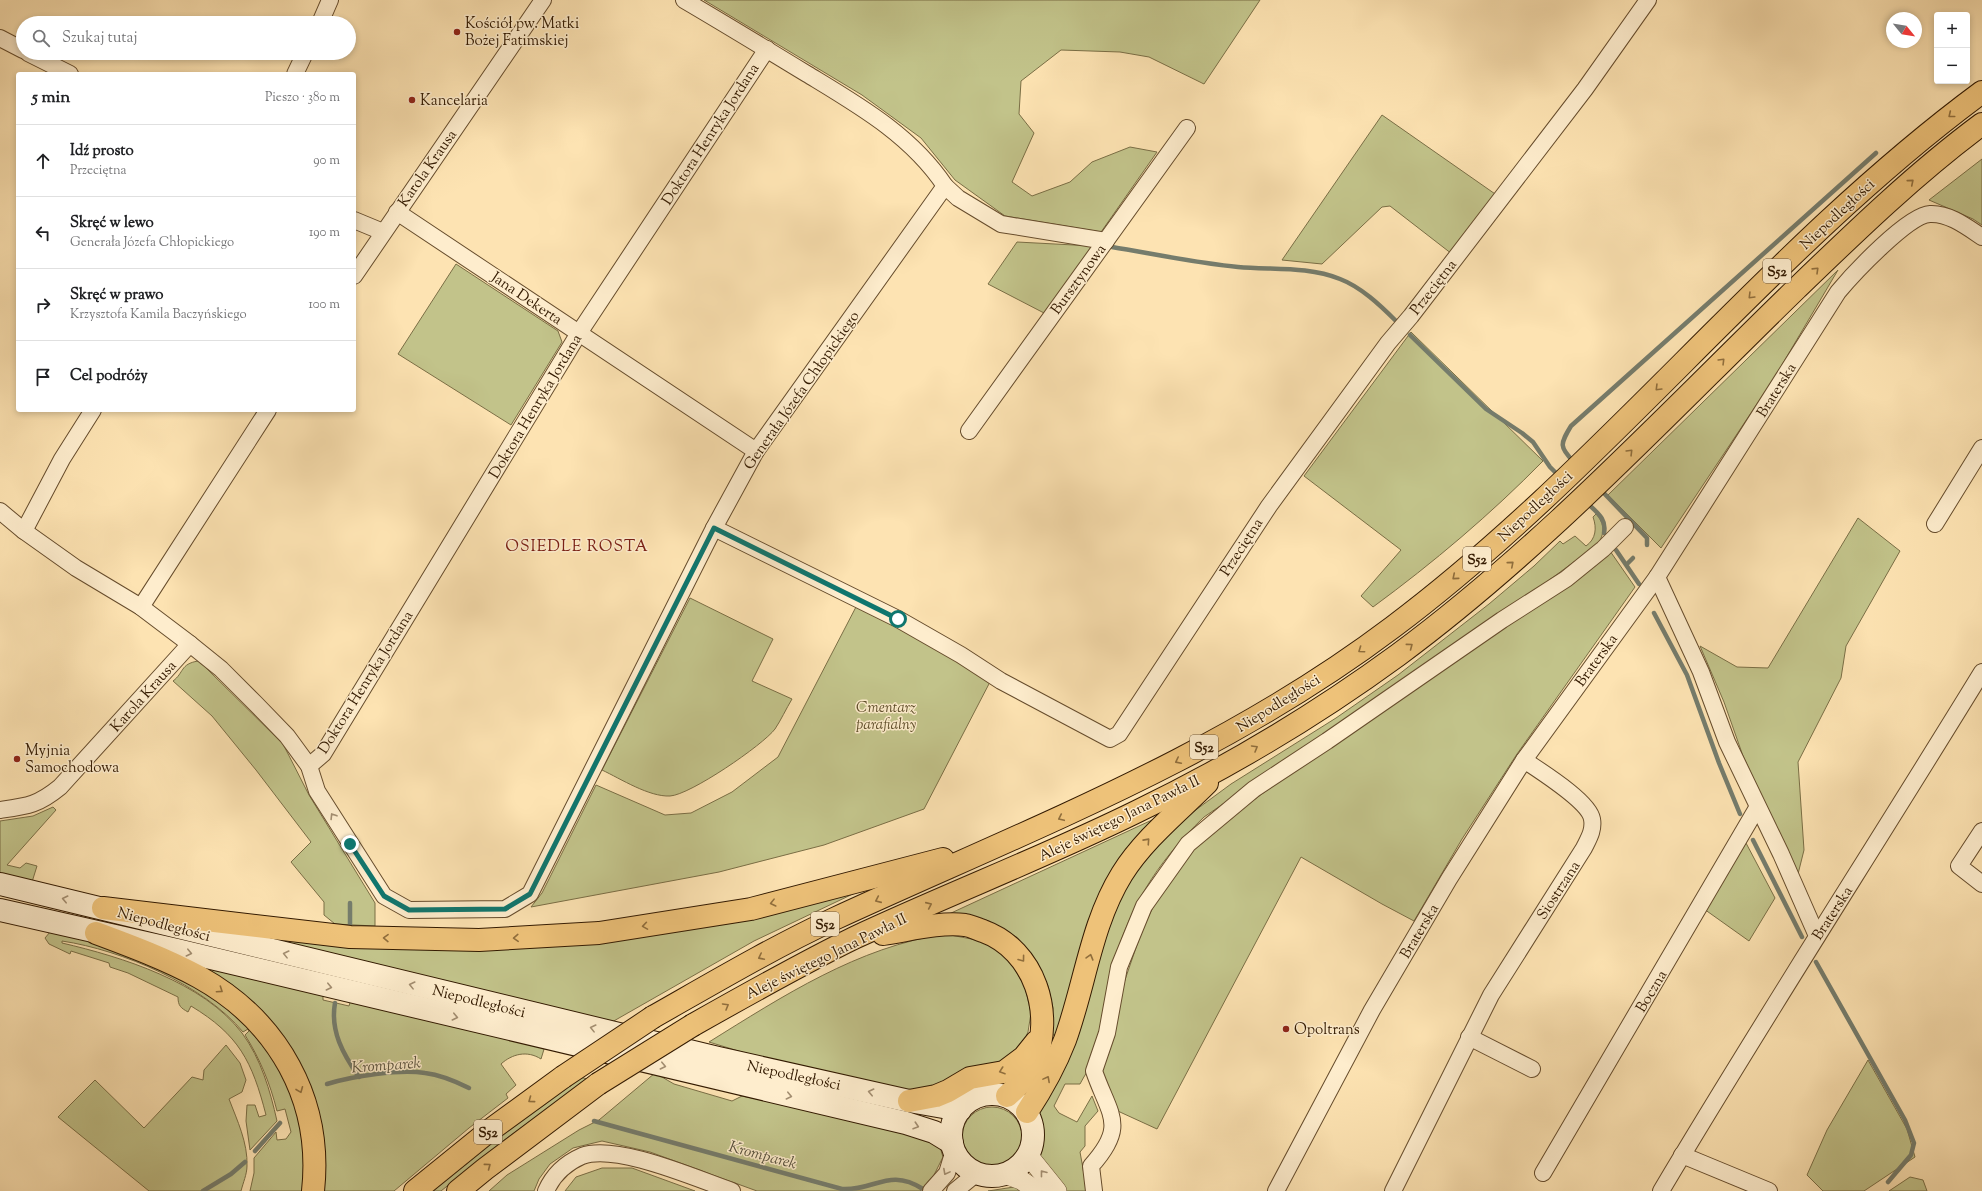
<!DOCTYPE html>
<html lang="pl">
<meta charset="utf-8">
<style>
:root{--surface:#fff;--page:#f6f6f6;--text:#202124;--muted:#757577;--line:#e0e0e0}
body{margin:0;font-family:"Sorts Mill Goudy",serif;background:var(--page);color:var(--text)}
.controls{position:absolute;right:12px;top:12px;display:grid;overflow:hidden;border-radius:4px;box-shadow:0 2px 6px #0003}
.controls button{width:36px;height:36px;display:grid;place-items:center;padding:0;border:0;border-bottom:1px solid var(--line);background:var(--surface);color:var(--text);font:20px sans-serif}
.compass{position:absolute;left:1886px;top:12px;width:36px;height:36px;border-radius:50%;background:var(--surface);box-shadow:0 2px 6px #0003;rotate:120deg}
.stop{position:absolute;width:12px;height:12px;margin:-9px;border:3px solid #0f766e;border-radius:50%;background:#fff}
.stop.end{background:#0f766e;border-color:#fff;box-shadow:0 1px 4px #0008}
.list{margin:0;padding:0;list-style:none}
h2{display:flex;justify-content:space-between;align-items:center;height:52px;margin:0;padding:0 16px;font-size:17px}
h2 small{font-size:13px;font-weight:400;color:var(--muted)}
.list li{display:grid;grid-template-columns:26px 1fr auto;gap:12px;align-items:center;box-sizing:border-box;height:72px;padding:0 16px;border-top:1px solid var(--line)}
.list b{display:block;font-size:15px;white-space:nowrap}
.list p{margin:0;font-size:13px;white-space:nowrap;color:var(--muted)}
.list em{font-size:13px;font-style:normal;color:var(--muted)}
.icon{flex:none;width:22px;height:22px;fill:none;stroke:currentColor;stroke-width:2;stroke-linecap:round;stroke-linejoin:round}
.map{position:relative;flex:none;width:1982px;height:1191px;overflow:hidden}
.search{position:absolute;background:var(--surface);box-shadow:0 2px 6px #0003;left:16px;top:16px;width:340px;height:44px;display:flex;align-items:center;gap:10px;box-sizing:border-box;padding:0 14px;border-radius:22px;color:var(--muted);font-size:15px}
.panel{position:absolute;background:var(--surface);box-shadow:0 2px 6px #0003;left:16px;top:72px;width:340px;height:340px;border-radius:4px}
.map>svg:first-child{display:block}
.green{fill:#c2c38a;stroke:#7a6e45}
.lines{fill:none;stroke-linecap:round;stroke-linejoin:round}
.stream{stroke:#757c6c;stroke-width:4.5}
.minor-casing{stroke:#664c2c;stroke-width:18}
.tertiary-casing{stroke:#664c2c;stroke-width:20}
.secondary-casing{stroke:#331a00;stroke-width:24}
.motorway-casing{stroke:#331a00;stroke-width:24}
.minor{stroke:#feedcd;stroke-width:16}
.tertiary{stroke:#feedcd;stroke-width:19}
.secondary{stroke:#feedcd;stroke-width:22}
.motorway{stroke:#eec279;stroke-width:22}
.motorway-bridge-casing{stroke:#331a00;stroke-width:24;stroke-linecap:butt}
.motorway-bridge{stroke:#eec279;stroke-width:22}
.oneway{stroke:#906e3c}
.oneway2{stroke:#a38e71}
.route{stroke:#0f766e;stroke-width:5}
.poi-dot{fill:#8f2418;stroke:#feedcd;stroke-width:1.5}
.labels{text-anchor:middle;stroke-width:3;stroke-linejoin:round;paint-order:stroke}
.shield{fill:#feedcd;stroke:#70593e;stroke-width:1}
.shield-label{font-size:14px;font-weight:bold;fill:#331a00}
.poi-label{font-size:15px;fill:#331a00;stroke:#feedcd;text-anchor:start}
.street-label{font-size:15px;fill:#331a00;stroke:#feedcd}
.park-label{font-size:15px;font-style:italic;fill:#5e4d29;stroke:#feedcd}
.neighbourhood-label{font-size:16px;letter-spacing:1px;fill:#7a1f14;stroke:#feedcd}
.water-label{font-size:16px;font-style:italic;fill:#5a533f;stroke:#feedcd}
</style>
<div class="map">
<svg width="1982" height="1191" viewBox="0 0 1982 1191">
<rect width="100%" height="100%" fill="#fde3b2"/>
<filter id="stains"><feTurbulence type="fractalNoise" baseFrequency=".005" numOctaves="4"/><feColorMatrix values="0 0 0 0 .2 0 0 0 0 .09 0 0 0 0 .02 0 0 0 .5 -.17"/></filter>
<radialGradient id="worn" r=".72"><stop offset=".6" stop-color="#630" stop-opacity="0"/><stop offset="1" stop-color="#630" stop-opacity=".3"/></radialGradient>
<g class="green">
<polygon points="704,0 1260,0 1204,84 1149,57 1120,52 1061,50 1021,81 1019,114 1034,133 1012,182 1032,196 1070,182 1092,162 1130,147 1157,152 1101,232 1005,216 955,180 921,138 862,95"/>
<polygon points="1382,115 1498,196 1452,254 1390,206 1382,207 1322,264 1282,260"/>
<polygon points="1982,159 1982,225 1973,219 1929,200"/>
<polygon points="1017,242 1093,246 1044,313 988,284"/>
<polygon points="456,264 558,331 562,342 511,425 398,354"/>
<polygon points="1838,270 1773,380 1661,548 1608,495"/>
<path d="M1411,332L1543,461C1491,514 1433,563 1373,607L1361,596L1401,550L1304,476Z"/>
<path d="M1596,514C1605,524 1605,534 1597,545L1537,589L1204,817C1155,864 1127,910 1110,977C1104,1004 1102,1032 1093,1060C1090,1068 1084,1076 1080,1084H1065L1054,1106L1059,1113L1077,1122L1092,1096L1098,1111L1085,1126V1146L1080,1152L1084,1174L1092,1191H1063L1041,1161L1040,1154L1042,1137L1038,1116L1039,1110L1110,920L1133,875L1178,823L1231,784L1336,718L1398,675L1489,604L1534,566L1560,541L1563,544L1575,536L1586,546C1596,539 1597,528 1593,517Z"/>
<polygon points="1858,518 1900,551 1846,646 1841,678 1798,762 1804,850 1798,874 1743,756 1724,702 1700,646 1737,667 1768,668"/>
<polygon points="1610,551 1635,587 1517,754 1462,839 1414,921 1382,904 1301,857 1157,1129 1109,1107 1094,1071 1142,930 1163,887 1193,850 1231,817 1274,785"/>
<path d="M690,598L773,639L752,681L792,699C786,709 781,720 775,729C763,745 690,795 670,796C649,797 621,779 602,770Z"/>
<polygon points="857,605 991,680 924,809 824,845 719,872 531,907 542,893 596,785 665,815 691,813 732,792 778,757"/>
<path d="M198,661L203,665L283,744L309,795L375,903V926L335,924L324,915V902L291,862L311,842L256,770L212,716L173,681C184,673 180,664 198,661Z"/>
<polygon points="53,807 56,810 7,865 20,868 26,863 37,866 32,882 0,874 0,821 33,816"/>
<polygon points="1152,820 1127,851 1057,1035 1050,1035 1053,1008 1048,986 1037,962 1018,938 989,921 949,914"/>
<polygon points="1746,843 1775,898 1749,941 1704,909"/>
<polygon points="876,883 754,941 612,1022 246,935 451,948"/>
<path d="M50,932L85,939L159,965L233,1010L283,1070L304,1131L305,1191H250L254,1173V1158L276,1132L277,1140L286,1139L291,1132L285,1109L277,1111C270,1083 260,1059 245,1035L249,1031L248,1029L243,1032C204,985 122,950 62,941V943C122,957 203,982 242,1033C261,1059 270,1090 277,1121L250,1150L246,1121L247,1105H255L259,1117L266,1115C252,1061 239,1035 191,1006L188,1012C181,1008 178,1006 178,997L128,973L110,967L109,963L71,951L70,954L49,944L45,938Z"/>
<path d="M945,934L982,941L1002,953L1013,966L1025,987L1031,1013L1028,1032L1020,1050L1006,1062L940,1086L911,1091L745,1053L709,1042C783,996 858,947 945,934Z"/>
<path d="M189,961L323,992V1000L349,1006L351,999L545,1046L541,1059C527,1050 512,1054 501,1064L516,1085L506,1094L508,1098L469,1128L394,1191H320L311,1096Z"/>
<path d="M226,1045L240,1063L246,1080L242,1092L229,1099C237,1120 248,1143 247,1166C247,1174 243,1183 241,1191H149L58,1117L95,1080L144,1128L192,1077L203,1080L204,1070Z"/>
<polygon points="1868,1060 1907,1129 1915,1157 1864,1191 1823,1191 1807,1175 1827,1130"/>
<polygon points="655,1073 674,1084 732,1101 742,1096 900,1128 940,1147 943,1157 934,1175 920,1191 757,1191 650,1152 602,1141 573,1148 550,1164 539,1179 534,1191 489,1191 507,1175 579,1130 599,1120"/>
<polygon points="579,1077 588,1079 503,1141 441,1191 430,1191 497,1137"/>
<circle cx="992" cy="1137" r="30"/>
<polygon points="602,1168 632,1168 695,1191 565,1191 576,1177"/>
<polygon points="1910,1177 1923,1180 1927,1191 1889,1191"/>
<polygon points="1014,1187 1025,1191 988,1191"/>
</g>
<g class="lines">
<g class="stream">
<path d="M1112,247C1154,254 1196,263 1238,267C1272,270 1308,266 1340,279C1361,287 1380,305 1396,321"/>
<polyline points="1410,335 1486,409 1522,433 1533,442 1550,467 1559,476"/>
<path d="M1574,462C1559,447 1560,444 1571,426L1876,153"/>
<polyline points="1600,489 1647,538 1647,545"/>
<path d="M1586,502C1596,512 1607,518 1604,533"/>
<polyline points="1616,550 1639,584"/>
<polyline points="1627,564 1633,558"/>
<polyline points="1654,613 1687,675 1719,763 1740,814"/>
<polyline points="1753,840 1802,937"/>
<polyline points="350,903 350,925"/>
<polyline points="1816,962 1905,1120 1914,1143 1911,1155 1888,1182"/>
<path d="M335,1003C330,1031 343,1054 359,1077"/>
<path d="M327,1084C353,1076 399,1069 425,1073C441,1075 455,1081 469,1088"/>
<path d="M594,1121L842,1189C875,1191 889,1167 923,1189"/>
<polyline points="255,1151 280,1123"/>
<polyline points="203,1191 231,1174 245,1162"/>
</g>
<g class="minor-casing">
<g id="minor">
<polyline points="320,23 330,0"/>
<polyline points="0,38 23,50"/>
<polyline points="28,53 70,74"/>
<polyline points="295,74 305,53"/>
<polyline points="945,186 958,198 1001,224 1106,241"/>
<polyline points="397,212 756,451"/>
<polyline points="354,220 383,232"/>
<polyline points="354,276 543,0"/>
<polyline points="969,431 1187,128"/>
<path d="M0,511L24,531L76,568L141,607L190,644L221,669L256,704L287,736L309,766L317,791L384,896L409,910L505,909L530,894L714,528L756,451L945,186C911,135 858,105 807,74C766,49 725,24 684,0"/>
<polyline points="1935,524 1982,448"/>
<polyline points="714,528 898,619 961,655 1001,681 1110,739 1119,734 1269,506 1388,343 1411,316 1585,89 1648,0"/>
<polyline points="24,531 62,459 93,410"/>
<polyline points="1657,577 1701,672 1727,742 1781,854 1817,936"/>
<polyline points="141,607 268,410"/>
<polyline points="309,766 323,754 579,333 767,49"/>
<path d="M0,810C28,806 38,805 60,787L190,644"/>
<polyline points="1982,831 1959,866 1982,884"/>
<polyline points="1469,1037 1532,1069"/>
<polyline points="1682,1155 1769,1191"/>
<polyline points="1543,1173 1757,808"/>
<path d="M546,1191C553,1175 566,1163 582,1156C616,1143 697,1179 732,1191"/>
<polyline points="931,1191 947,1173 954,1150"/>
<polyline points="955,1191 977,1173"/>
<path d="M1094,1191L1091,1166C1128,1125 1109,1115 1094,1071L1107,1033L1119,967L1144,906L1188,844L1254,789L1327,741L1502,620L1566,579L1603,549L1625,527"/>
<path d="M1276,1191L1372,1010L1449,879L1524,760L1657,577L1838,292C1853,274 1908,215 1930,214C1949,213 1967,227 1982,237"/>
<path d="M1393,1191L1491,995L1584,848C1589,838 1594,830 1592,819C1589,801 1540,771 1524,760"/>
<path d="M1661,1191C1765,1016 1876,845 1982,672"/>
</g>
</g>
<g class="tertiary-casing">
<g id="tertiary">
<polyline points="1028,1155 1057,1191"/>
<polyline points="1005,1174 1021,1180 1037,1191"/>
</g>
</g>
<g class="secondary-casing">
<g id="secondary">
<polyline points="0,884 718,1058 909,1101 960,1110"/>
<polyline points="0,910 177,950 906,1123 934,1132 952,1143"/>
<circle cx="992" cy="1135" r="41"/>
</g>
</g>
<g class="motorway-casing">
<g id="motorway">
<polyline points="103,908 350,937 479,940 599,933 751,909 943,859"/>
<path d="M96,933C131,946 166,959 199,977C278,1021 323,1100 313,1191"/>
<path d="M883,934C910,930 939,922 965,925C971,926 977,929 983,931C1035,950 1055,1014 1034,1064C1028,1077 1017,1087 1007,1096"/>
<path d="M653,1017C713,983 772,948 834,919C1027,830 1221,757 1393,627C1606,467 1768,250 1982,92"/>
<path d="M693,1025C746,995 799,965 854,938C948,894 1045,857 1138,811C1229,767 1316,715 1398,655C1544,547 1667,414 1797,288C1856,231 1916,173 1982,124"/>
<polyline points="909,1101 936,1096 948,1091 970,1078 1004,1072 1024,1057 1036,1042"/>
<path d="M1027,1112C1042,1089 1055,1066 1065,1040C1085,985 1091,924 1122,874C1144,839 1178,812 1207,783"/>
<polyline points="415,1191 489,1131 563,1077"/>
<polyline points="458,1191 485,1169 598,1084"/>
</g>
</g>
<use href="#minor" class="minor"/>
<use href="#tertiary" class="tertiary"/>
<use href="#secondary" class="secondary"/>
<use href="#motorway" class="motorway"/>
<g class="motorway-bridge-casing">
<g id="motorway-bridge">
<polyline points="563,1077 653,1017"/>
<polyline points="598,1084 693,1025"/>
</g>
</g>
<use href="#motorway-bridge" class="motorway-bridge"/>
</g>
<defs><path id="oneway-chevron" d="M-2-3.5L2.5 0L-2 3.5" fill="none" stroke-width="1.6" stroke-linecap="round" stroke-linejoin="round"/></defs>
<g class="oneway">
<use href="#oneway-chevron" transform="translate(1951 115) rotate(141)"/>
<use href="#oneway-chevron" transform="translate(1911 182) rotate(-40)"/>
<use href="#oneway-chevron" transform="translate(1816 270) rotate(-44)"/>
<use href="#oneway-chevron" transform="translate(1751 296) rotate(135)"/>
<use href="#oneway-chevron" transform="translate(1722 361) rotate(-45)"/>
<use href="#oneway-chevron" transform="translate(1658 388) rotate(135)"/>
<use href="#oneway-chevron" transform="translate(1630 452) rotate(-45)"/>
<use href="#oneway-chevron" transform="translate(1511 564) rotate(-41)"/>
<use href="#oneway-chevron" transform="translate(1455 577) rotate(140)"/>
<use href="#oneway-chevron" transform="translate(1410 646) rotate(-37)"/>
<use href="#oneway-chevron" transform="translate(1361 650) rotate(145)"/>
<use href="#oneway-chevron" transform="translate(1255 748) rotate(-30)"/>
<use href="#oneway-chevron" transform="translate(1178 761) rotate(153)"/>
<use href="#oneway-chevron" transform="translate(1061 818) rotate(155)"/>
<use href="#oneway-chevron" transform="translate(1147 841) rotate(-48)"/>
<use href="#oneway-chevron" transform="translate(878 900) rotate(156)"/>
<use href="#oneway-chevron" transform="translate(773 903) rotate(166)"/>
<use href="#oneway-chevron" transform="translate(929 905) rotate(-24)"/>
<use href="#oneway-chevron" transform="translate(645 926) rotate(171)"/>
<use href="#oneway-chevron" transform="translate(386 938) rotate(-179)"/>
<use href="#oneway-chevron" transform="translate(516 938) rotate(177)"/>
<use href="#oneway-chevron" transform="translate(761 957) rotate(153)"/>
<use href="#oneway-chevron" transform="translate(1090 957) rotate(-74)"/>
<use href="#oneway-chevron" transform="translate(1022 959) rotate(53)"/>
<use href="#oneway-chevron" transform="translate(220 990) rotate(34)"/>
<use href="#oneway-chevron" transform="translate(726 1006) rotate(-30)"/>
<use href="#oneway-chevron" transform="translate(1002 1071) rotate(161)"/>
<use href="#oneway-chevron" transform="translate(1047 1079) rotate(-62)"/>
<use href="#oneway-chevron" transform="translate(300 1090) rotate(68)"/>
<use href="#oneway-chevron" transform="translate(531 1100) rotate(144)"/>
<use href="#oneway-chevron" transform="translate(488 1166) rotate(-37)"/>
</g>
<g class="oneway2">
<use href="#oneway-chevron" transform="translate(333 816) rotate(-122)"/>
<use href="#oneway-chevron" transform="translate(65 899) rotate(-167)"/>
<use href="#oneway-chevron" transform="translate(189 953) rotate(13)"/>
<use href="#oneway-chevron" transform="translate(286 954) rotate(-166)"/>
<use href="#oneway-chevron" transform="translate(412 985) rotate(-166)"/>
<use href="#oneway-chevron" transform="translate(329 987) rotate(13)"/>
<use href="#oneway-chevron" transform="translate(455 1017) rotate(13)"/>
<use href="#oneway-chevron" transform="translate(593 1028) rotate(-166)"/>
<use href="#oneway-chevron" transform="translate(663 1066) rotate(13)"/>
<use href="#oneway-chevron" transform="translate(871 1092) rotate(-167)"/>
<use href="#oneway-chevron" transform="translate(789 1096) rotate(13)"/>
<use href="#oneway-chevron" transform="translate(916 1126) rotate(18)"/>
<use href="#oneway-chevron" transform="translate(946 1172) rotate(118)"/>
<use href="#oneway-chevron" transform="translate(1043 1173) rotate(-128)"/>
</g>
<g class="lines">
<polyline class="route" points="350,844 384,896 409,910 505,909 530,894 714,528 898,619"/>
</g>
<g class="poi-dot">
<circle cx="457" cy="32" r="4"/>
<circle cx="412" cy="100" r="4"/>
<circle cx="17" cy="759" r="4"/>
<circle cx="1286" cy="1029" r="4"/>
</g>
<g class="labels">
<g class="shield">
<rect x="1763" y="259" width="28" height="24" rx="3"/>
<rect x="1463" y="547" width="28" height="24" rx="3"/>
<rect x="1190" y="735" width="28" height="24" rx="3"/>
<rect x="811" y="912" width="28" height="24" rx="3"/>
<rect x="474" y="1120" width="28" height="24" rx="3"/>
</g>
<g class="shield-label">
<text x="1777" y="276">S52</text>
<text x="1477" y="564">S52</text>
<text x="1204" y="752">S52</text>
<text x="825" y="929">S52</text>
<text x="488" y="1137">S52</text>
</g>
<g class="poi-label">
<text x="465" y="28">Kościół pw. Matki<tspan x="465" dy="17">Bożej Fatimskiej</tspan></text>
<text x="420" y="105">Kancelaria</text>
<text x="25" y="755">Myjnia<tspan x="25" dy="17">Samochodowa</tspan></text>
<text x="1294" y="1034">Opoltrans</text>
</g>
<g class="street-label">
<text transform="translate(710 134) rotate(-57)" y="5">Doktora Henryka Jordana</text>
<text transform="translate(427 168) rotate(-55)" y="5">Karola Krausa</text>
<text transform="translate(1837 214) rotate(-43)" y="5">Niepodległości</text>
<text transform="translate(1078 279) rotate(-54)" y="5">Bursztynowa</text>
<text transform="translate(1433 287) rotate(-52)" y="5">Przeciętna</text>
<text transform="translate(527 298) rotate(34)" y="5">Jana Dekerta</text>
<text transform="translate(801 390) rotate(-55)" y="5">Generała Józefa Chłopickiego</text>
<text transform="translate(1776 390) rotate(-58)" y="5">Braterska</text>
<text transform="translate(535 406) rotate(-59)" y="5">Doktora Henryka Jordana</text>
<text transform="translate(1535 506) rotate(-43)" y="5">Niepodległości</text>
<text transform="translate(1241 547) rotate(-57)" y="5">Przeciętna</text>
<text transform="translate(1596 660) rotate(-54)" y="5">Braterska</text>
<text transform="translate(365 682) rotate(-58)" y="5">Doktora Henryka Jordana</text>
<text transform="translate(143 696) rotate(-48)" y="5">Karola Krausa</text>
<text transform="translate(1278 703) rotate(-32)" y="5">Niepodległości</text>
<text transform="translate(1119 818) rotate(-26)" y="5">Aleje świętego Jana Pawła II</text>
<text transform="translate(1558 890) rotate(-57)" y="5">Siostrzana</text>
<text transform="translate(1832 913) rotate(-57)" y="5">Braterska</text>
<text transform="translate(164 924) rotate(15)" y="5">Niepodległości</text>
<text transform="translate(1419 931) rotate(-59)" y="5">Braterska</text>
<text transform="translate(826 956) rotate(-26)" y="5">Aleje świętego Jana Pawła II</text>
<text transform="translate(1651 991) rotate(-59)" y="5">Boczna</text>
<text transform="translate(479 1001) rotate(14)" y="5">Niepodległości</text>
<text transform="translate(794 1075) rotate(12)" y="5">Niepodległości</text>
</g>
<g class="park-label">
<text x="886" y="712">Cmentarz<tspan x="886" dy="17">parafialny</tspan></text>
</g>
<g class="neighbourhood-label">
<text x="577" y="551">OSIEDLE ROSTA</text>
</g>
<g class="water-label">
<text transform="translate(386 1064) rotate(-4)" y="6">Kromparek</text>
<text transform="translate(763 1154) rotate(15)" y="6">Kromparek</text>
</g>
</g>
<rect width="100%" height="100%" filter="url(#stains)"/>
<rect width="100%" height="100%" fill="url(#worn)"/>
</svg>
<div class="controls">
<button>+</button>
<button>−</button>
</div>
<svg class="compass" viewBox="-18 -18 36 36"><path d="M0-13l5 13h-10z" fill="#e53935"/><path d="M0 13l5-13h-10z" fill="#757577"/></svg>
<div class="stop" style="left:898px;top:619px"></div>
<div class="stop end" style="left:350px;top:844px"></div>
<div class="search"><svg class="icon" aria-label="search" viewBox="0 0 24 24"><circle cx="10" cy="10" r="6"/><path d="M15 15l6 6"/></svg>Szukaj tutaj</div>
<section class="panel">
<h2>5 min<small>Pieszo · 380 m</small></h2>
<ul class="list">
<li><svg class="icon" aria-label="ahead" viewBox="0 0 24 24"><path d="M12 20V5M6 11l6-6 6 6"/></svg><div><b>Idź prosto</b><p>Przeciętna</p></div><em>90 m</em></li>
<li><svg class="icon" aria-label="left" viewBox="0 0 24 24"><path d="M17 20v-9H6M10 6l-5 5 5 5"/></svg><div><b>Skręć w lewo</b><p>Generała Józefa Chłopickiego</p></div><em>190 m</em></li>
<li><svg class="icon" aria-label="right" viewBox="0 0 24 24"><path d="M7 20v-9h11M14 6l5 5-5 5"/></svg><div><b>Skręć w prawo</b><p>Krzysztofa Kamila Baczyńskiego</p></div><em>100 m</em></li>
<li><svg class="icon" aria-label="arrive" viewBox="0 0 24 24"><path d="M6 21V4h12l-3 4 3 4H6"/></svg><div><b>Cel podróży</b></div></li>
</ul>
</section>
</div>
